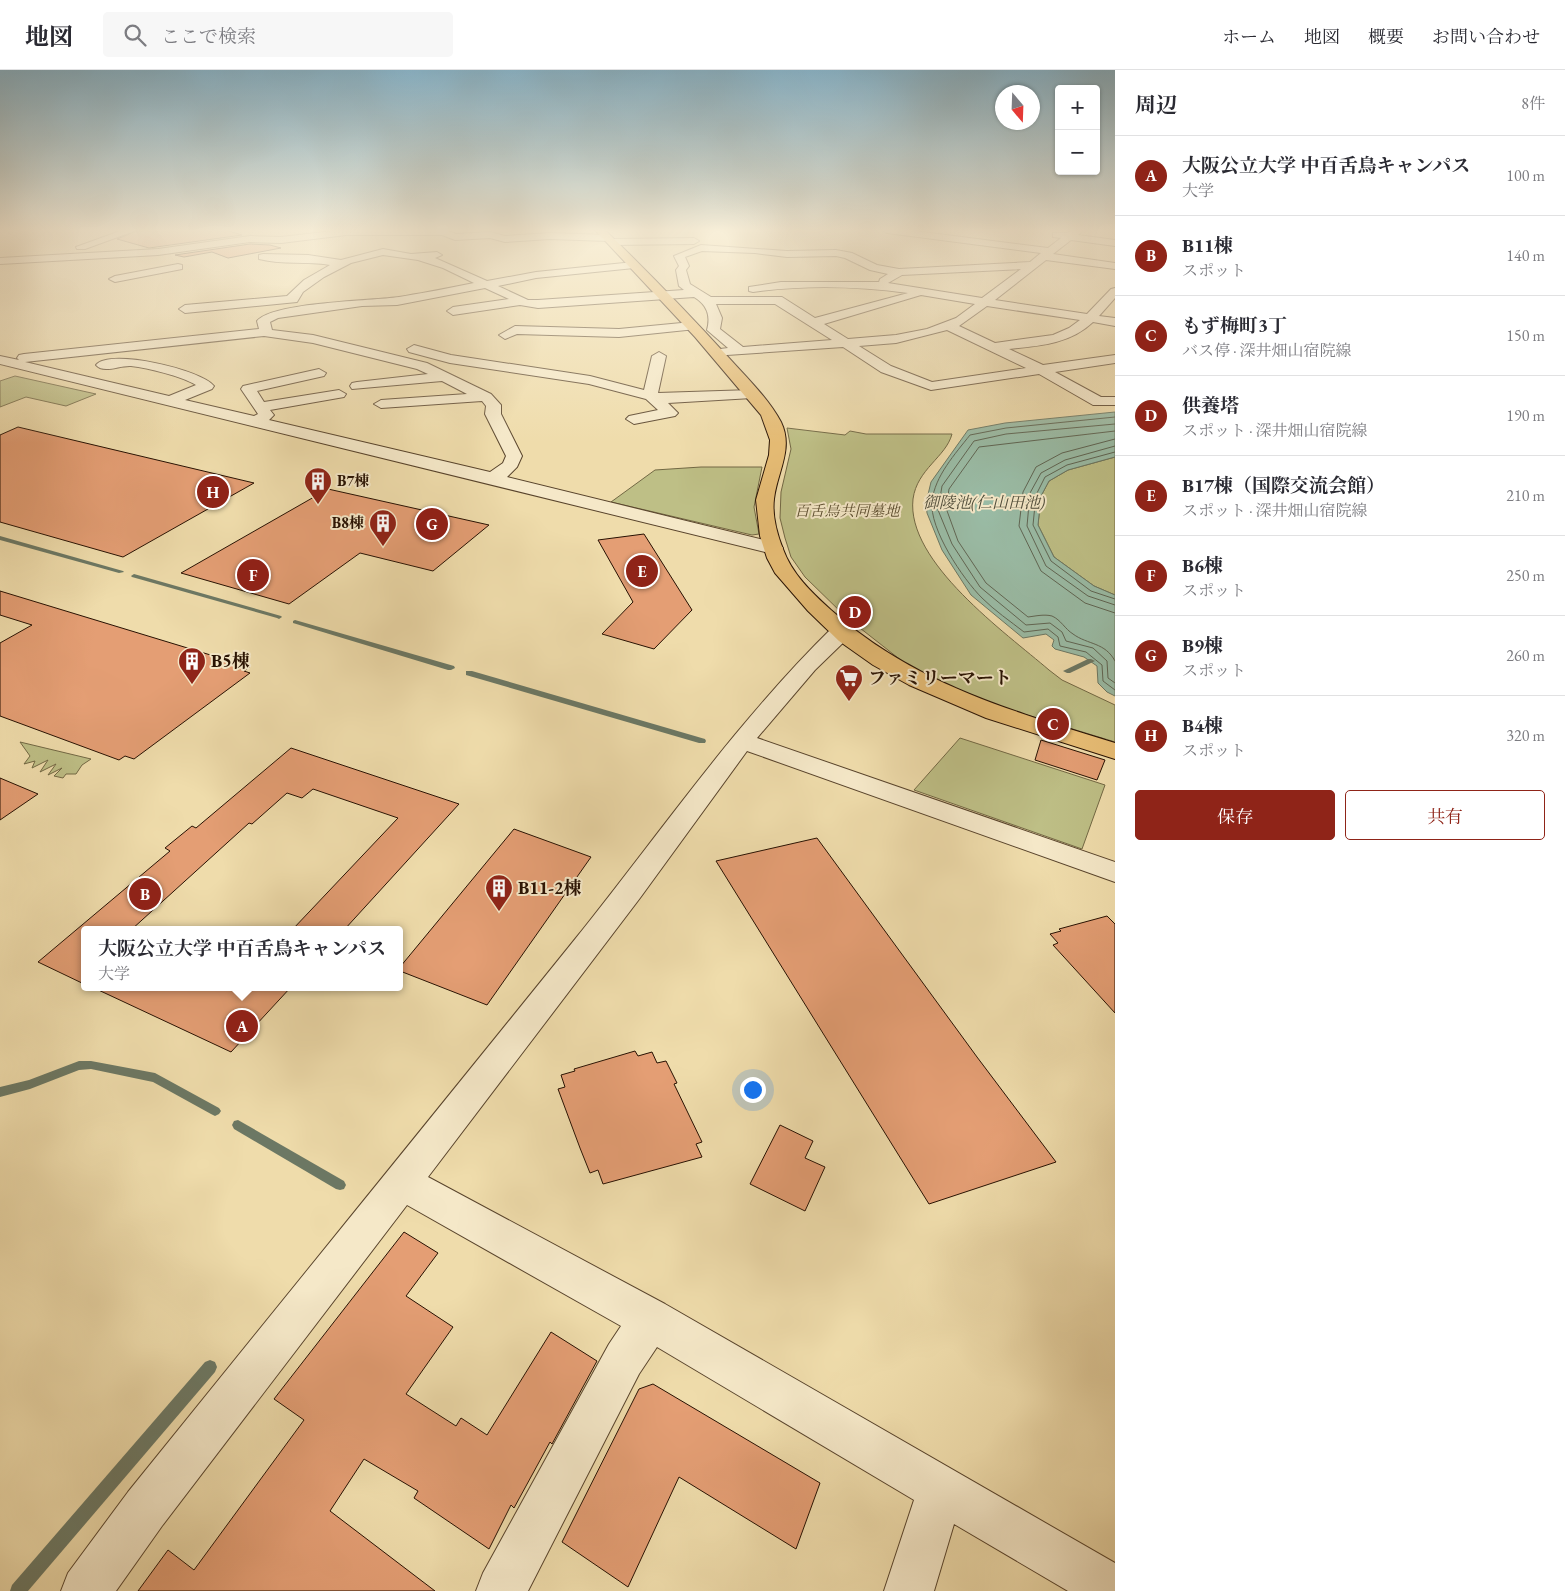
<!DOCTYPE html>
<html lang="ja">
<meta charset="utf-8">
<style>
:root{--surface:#fff;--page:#f7f7f7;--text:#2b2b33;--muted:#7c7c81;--line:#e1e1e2;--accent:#8f2418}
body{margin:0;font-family:"EB Garamond","Noto Serif JP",serif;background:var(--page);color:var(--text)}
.controls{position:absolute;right:15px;top:15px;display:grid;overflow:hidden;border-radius:5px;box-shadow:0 1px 4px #0004}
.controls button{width:45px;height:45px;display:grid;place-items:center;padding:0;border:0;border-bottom:1px solid var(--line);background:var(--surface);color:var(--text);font:25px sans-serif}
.compass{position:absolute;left:995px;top:15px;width:45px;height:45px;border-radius:50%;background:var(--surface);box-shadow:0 1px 4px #0004;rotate:161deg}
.you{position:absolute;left:752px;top:1019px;width:18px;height:18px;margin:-12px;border:4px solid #fff;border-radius:50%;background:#1a73e8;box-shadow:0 0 0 8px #1a73e833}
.badge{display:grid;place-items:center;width:32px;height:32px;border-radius:50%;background:var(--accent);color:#fff;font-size:16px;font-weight:700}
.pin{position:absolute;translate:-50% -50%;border:2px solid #fff;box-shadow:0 1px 5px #0006}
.popup{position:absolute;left:81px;top:856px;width:322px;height:65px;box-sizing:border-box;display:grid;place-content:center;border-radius:5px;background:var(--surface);filter:drop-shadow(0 1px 4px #0005);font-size:16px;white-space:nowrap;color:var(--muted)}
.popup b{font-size:19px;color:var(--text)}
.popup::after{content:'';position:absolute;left:50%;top:100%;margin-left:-10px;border:10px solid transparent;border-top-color:var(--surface)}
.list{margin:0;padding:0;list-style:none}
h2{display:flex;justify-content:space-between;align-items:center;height:65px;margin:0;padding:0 20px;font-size:21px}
h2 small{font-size:16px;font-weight:400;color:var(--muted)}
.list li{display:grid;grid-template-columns:32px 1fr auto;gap:15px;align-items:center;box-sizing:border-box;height:80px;padding:0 20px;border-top:1px solid var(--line)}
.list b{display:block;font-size:19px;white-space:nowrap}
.list p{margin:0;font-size:16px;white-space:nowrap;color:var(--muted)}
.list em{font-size:16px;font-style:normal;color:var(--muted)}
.actions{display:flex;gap:10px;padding:15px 20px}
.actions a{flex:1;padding:11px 0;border:1px solid var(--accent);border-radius:5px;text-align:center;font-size:18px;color:var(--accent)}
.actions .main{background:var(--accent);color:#fff}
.icon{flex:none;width:28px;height:28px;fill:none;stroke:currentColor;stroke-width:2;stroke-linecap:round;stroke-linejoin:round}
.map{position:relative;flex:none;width:1115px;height:1521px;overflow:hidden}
header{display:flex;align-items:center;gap:30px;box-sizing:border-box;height:70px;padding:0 25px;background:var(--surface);border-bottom:1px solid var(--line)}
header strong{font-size:24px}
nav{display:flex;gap:28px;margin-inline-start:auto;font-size:18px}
.search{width:350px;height:45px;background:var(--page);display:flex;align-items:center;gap:12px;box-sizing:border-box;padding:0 18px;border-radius:5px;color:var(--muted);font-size:19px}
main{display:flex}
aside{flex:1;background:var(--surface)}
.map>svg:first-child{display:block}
.green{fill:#bebf86;stroke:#726844}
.water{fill:#9abca6;stroke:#6c7864}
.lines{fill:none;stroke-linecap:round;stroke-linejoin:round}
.shore{stroke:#606654;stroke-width:1}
.stream{fill:#6c7864;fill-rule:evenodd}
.building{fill:#e49e74;stroke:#271102}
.minor-casing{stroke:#59442c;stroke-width:2}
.major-casing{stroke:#271102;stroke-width:2}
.minor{fill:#f5e8c8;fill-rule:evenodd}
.major{fill:#e8be76;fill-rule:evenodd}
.labels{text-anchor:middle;stroke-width:4;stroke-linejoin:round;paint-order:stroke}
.far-poi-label{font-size:15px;font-weight:bold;fill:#271102;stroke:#f5e8c8;text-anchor:start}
.far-park-label{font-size:15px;font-style:italic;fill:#5c4e30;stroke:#f5e8c8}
.far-water-label{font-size:16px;font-style:italic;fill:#4f4d3b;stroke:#f5e8c8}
.poi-label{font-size:18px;font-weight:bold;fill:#271102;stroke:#f5e8c8;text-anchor:start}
</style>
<header>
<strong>地図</strong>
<div class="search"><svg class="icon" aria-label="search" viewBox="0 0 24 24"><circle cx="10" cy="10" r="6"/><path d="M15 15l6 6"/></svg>ここで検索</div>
<nav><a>ホーム</a><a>地図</a><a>概要</a><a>お問い合わせ</a></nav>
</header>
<main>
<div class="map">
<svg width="1115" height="1521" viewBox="0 0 1115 1521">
<rect width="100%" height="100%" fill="#efdcab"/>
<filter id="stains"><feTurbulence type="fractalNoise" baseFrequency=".004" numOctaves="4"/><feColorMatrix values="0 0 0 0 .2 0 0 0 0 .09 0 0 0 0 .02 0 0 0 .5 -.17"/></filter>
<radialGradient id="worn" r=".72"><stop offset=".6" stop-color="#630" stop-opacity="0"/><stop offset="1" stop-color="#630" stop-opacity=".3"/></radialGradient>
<g class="green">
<polygon points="15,306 96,324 66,336 26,327 0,337 0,311"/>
<path d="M787,358L845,365L850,361L866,364H952C946,387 917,399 913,429C906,492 1006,563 1049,600L1062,610L1115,635V672L1004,638L950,616L907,595L846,547L805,507L791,487L785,468L780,448L781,422L791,379Z"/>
<polygon points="1115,387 1115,525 1094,516 1054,487 1038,455 1041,426 1049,411 1068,400"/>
<polygon points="701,397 762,397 754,437 759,464 752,465 611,432 655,400"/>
<polygon points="960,668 1105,715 1082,779 914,720"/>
<polygon points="20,672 91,689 82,695 76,704 66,704 63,708 54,706 62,698 48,705 56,694 40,702 48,690 32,698 35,691 24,694 30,686"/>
</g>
<polygon class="water" points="1115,342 1115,387 1068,400 1049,411 1041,426 1038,455 1054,487 1094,516 1115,525 1115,626 1107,622 1098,613 1097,596 1084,587 1055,579 1052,576 1054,570 1046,564 1023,568 971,525 942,480 927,443 926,433 931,412 968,360 1005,353"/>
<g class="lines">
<g class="shore">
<path d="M1115,347L1006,358L970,365C955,384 935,406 932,431C929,459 963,509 982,528C995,541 1010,551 1024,562L1048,559L1058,567L1060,576L1086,582L1102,595L1103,611L1115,620"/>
<polyline points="1115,354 1006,364 974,371 942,416 938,440 952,474 980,517 1026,555 1050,553 1062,562 1066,571 1093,578 1107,591 1108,608 1115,613"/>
<path d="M1115,361L979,377L949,419L946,438L958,471L986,513L1028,547C1036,546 1044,544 1052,546C1061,550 1065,559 1073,564C1088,575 1105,572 1115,591"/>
<polyline points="1115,369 1062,383 1036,397 1023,422 1019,456 1041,501 1085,533 1115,543"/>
<polyline points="1115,376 1065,390 1041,403 1030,423 1027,456 1046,496 1088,526 1115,535"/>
<polyline points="1115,382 1067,395 1045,407 1036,425 1033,455 1051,491 1091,521 1115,529"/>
</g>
<g class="stream">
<polygon points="0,466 123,501 124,502 119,503 0,470"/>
<polygon points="134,504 281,546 282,547 279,549 277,548 132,507 131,506"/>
<polygon points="295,550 454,596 455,598 451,600 448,600 293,553 293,551"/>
<polygon points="1088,589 1091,589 1095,591 1070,603 1067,603 1063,601"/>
<polygon points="466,601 472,601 705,669 706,671 705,673 699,673 466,605"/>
<polygon points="79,991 91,991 155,1003 219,1038 221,1041 219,1044 215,1046 211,1044 153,1012 91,999 79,1000 30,1019 0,1027 0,1017 29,1010"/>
<polygon points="238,1050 344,1111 346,1115 344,1119 340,1120 336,1119 234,1059 232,1055 234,1051"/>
<polygon points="210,1290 215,1292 217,1297 215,1302 28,1521 10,1521 12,1515 205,1292"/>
</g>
</g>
<g class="building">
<polygon points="139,160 226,160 242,165 149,178 117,169"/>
<polygon points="250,174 270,175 281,178 228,188 212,182 184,187 175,185"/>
<polygon points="18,357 254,413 123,487 0,452 0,365"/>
<polygon points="328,419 489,455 433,501 360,483 289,534 181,503"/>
<polygon points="644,464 692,540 654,579 602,564 633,532 598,470"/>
<polygon points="0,521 250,597 244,601 250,603 134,689 125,686 119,690 0,646 0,573 32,555 0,545"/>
<polygon points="1041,670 1105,690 1097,710 1035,690"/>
<polygon points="291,678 459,734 344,860 292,860 398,748 313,719 302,728 287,723 252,754 249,753 131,860 84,860 84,914 38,892 170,781 165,778 192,756 196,758"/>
<polygon points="0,708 38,724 0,750"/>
<polygon points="514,759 591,787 487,935 400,901 400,897"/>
<polygon points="817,768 977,987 1056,1092 929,1134 716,791"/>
<polygon points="1107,846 1115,854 1115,943 1053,875 1058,873 1050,864 1061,861 1059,859"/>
<polygon points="92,917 291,917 231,982"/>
<polygon points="635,981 638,986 652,982 657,993 666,991 677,1013 674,1014 702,1072 696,1074 702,1087 603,1114 598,1100 590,1103 580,1078 558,1019 565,1017 561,1005 575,1001 574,999"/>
<polygon points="780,1055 813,1071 805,1088 825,1097 805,1141 750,1114"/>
<polygon points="404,1162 438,1183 406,1226 453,1257 406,1324 456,1356 461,1348 487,1365 551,1262 597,1291 552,1374 550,1372 514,1438 511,1435 489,1479 414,1428 418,1421 364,1389 330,1441 435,1521 138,1521 168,1480 194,1500 304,1350 274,1329"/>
<polygon points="653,1314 820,1413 796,1479 679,1407 628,1517 562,1472 639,1319"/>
</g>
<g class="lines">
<g class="minor-casing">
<g id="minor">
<polygon points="123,160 137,160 85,179 77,179 76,177"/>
<polygon points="341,160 446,160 456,164 490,162 505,166 550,163 608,165 612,169 694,168 699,171 694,174 612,175 608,174 608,171 550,169 505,172 490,168 455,170 442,165 346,165 281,173 250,172 158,185 0,194 0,188 158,179 250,166 281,167"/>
<path d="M882,160H907L1048,178L1061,168L1053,167V163H1067L1072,160H1083L1078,165L1115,170V176L1071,170L1053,184L1115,193V199L1046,190L995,230L1087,244L1111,219L1115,218V228L1099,246L1115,248V256L1093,252C1070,274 1039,276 1009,279L1043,295L1115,285V293L1055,302L1101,327H1115V335H1093L1039,304L931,320L881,302L843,277L712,286L710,283L712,280L728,278L707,260C711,245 707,235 694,227L538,238L520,235L453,245L447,241L453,237L509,229L485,218L397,235L362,236L278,248L270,252L272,260L313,265L427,293L491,324L501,335V344L522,386L517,397L507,407L780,474L783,478L780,482L773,484L0,294V286L19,290L17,288L19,285L24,284L259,259L257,251C273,232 372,231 399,227C424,223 449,218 474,213L443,198L418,190L383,185L351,193L324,207L303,222L297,232L185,243L179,239L185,235L287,226L304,210L330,195C307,191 282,195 259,189V185L263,184L308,185L341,190L383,179L411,184L437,182L442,185L435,188L487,211L536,202L634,192L639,195L634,198L536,208L498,216L528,230H538L684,220L679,216L676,200L679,196L674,186L701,175L787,181L836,180L852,183L877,195L899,199L1030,192L1041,183L887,163ZM702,181L755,183L787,187L836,186L845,188L870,200L888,204L880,209L879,212H781L749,217V221L753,222C803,215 857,216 908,223L815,248L782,227H711L690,214L686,200L689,196L685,187ZM1021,199L982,228L888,213L902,205ZM921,225L975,234L956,248L927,259L896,265L848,269L824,254ZM716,234H775L832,270L743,277L720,259L722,248ZM987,236L1080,250L1069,258L1053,265L995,273L959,256ZM947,260L1026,298L932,312L891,296L859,276L896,273ZM264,266L313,273L417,299L428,304L357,312L352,313L350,316L352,319L442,311L467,324L381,330L374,334L381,338L482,331L486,336L485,344L506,386L503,393L490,402L269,350L274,345L270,340L344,327L346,324L339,320L264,332L257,321L324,306L326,303L319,299L243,316L241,319L258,344L254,346L185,330L212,319L214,316C202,300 110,278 96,295C104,304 120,295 131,296C148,298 181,306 196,315L169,326L25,292Z"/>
<polygon points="178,194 182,195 182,199 115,212 109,209 115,206"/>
<polygon points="692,252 696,253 698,256 696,259 619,267 517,264 505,269 499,265 515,256 619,259"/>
<polygon points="414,275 451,285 590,306 644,320 652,286 659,282 666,286 658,323 752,320 759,324 752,328 668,333 678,343 675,346 634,354 626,349 629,346 658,340 646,329 589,314 450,293 409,282 407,279"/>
<path d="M841,556L849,557L852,562L849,567L815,600L757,668L1115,792V812L747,681L640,828L428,1107L665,1234L1115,1493V1521H1068L954,1454L934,1521H884L914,1430L657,1277L639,1304L528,1521H476L483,1503L609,1274L621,1256L407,1135L162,1456L116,1521H61L68,1503L128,1422C277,1237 427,1053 576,868C661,762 736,652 833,557Z"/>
</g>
</g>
<g class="major-casing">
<path id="major" d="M595,160H605C647,201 689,244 729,288C747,308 768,328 781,352C794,379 777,402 774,429C772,445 777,464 783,479C792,504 812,523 831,540C914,614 1012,641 1115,673V689L986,648L909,615L873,595L839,571L808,541L775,503L767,488L760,466L756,430L769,385L770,370L761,345L695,267Z"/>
</g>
<use href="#minor" class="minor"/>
<use href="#major" class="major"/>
</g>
<linearGradient id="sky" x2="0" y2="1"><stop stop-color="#89b7ce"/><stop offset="0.43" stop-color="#f8efd9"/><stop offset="1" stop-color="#f8efd9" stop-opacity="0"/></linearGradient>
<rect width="1115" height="373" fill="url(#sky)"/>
<defs>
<g id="building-pin" transform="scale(1.4375)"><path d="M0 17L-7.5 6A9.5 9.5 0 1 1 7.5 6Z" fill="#8f2418" stroke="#f5e8c8"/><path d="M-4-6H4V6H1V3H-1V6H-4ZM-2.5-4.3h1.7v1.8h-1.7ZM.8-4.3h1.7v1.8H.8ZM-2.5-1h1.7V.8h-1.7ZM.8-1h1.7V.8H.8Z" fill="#fff"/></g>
<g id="supermarket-pin" transform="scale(1.4375)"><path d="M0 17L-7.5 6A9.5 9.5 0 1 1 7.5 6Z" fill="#8f2418" stroke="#f5e8c8"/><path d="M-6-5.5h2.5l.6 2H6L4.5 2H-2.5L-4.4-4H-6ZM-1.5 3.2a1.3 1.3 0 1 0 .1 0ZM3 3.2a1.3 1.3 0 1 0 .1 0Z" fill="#fff"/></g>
</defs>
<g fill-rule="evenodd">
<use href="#building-pin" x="318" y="411"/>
<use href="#building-pin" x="383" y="453"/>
<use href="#building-pin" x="192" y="591"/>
<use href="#supermarket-pin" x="849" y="608"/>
<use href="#building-pin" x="499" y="818"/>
</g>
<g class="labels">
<g class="far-poi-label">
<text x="337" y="416">B7棟</text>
<text x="364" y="458" text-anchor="end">B8棟</text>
</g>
<g class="far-park-label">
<text x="847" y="446">百舌鳥共同墓地</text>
</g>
<g class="far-water-label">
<text x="984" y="438">御陵池(仁山田池)</text>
</g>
<g class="poi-label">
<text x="211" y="597">B5棟</text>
<text x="868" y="614">ファミリーマート</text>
<text x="518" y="824">B11-2棟</text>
</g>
</g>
<rect width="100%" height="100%" filter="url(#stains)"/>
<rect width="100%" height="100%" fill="url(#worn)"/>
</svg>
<div class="controls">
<button>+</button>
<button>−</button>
</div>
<svg class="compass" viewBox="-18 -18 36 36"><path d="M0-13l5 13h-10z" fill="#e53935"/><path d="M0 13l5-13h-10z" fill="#7c7c81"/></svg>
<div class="you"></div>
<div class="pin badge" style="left:242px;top:956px">A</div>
<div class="popup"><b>大阪公立大学 中百舌鳥キャンパス</b>大学</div>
<div class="pin badge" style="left:145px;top:824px">B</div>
<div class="pin badge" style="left:1053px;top:654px">C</div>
<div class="pin badge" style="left:855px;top:542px">D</div>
<div class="pin badge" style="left:642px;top:501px">E</div>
<div class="pin badge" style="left:253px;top:505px">F</div>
<div class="pin badge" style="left:432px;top:454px">G</div>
<div class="pin badge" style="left:213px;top:422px">H</div>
</div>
<aside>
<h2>周辺<small>8件</small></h2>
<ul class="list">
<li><span class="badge">A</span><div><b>大阪公立大学 中百舌鳥キャンパス</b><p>大学</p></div><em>100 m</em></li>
<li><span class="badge">B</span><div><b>B11棟</b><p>スポット</p></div><em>140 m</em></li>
<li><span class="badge">C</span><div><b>もず梅町3丁</b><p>バス停 · 深井畑山宿院線</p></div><em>150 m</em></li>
<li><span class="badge">D</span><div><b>供養塔</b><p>スポット · 深井畑山宿院線</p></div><em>190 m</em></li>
<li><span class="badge">E</span><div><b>B17棟（国際交流会館）</b><p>スポット · 深井畑山宿院線</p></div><em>210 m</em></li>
<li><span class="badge">F</span><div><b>B6棟</b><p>スポット</p></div><em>250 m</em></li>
<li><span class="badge">G</span><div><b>B9棟</b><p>スポット</p></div><em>260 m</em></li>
<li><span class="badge">H</span><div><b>B4棟</b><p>スポット</p></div><em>320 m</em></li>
</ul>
<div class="actions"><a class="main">保存</a><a>共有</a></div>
</aside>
</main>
